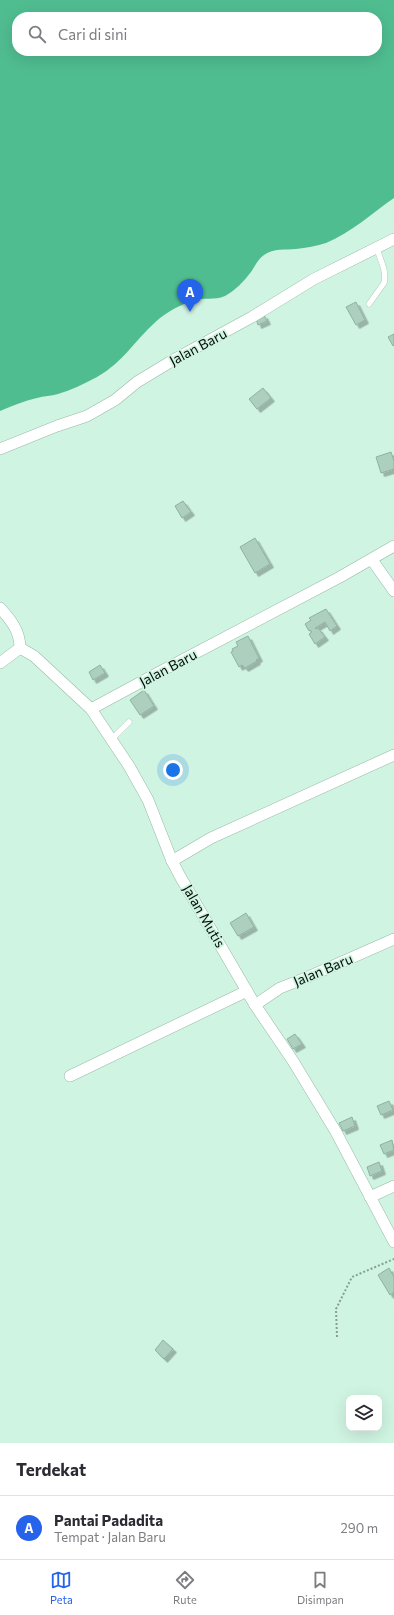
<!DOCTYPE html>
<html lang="id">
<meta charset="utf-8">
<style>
:root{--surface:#fff;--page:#f2f2f3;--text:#2b2b33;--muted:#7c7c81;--line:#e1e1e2;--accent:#2563eb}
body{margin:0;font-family:Commissioner,sans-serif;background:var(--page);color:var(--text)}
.controls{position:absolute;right:12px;bottom:12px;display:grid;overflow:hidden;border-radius:8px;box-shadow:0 4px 16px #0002}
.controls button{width:36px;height:36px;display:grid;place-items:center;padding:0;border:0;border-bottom:1px solid var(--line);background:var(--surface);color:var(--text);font:20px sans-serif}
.you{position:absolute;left:173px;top:770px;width:14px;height:14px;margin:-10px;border:3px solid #fff;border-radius:50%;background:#1a73e8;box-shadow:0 0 0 6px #1a73e833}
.badge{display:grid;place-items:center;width:26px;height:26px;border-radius:50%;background:var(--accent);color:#fff;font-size:13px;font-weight:700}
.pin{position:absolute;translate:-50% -33px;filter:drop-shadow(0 1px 2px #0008)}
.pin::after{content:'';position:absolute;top:21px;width:14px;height:12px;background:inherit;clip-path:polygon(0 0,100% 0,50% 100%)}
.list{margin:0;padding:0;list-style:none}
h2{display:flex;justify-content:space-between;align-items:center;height:52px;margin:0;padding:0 16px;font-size:17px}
h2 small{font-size:13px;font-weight:400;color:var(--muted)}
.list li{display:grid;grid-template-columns:26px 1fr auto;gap:12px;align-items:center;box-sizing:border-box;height:64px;padding:0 16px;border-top:1px solid var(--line)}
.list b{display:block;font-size:15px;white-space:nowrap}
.list p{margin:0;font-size:13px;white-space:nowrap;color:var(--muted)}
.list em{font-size:13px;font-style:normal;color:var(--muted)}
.icon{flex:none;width:22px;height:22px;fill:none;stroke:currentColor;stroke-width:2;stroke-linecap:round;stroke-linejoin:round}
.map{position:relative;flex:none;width:394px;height:1443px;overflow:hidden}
.search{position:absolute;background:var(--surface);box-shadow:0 4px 16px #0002;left:12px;right:12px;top:12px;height:44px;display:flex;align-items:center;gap:10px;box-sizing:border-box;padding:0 14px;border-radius:16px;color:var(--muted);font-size:15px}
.sheet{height:116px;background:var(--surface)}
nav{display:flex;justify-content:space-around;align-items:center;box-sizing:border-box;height:56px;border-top:1px solid var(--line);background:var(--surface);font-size:11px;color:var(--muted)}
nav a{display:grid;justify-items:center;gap:2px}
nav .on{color:var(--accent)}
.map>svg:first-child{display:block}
.water{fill:#50bd91;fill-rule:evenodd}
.building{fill:#accfbe;stroke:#8fb1a1;filter:url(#shadow)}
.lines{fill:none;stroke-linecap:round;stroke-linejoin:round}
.lane-casing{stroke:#97b9a8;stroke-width:6}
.street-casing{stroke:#97b9a8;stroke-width:12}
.path{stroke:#859f92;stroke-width:2;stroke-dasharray:2 2;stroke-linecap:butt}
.lane{stroke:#fff;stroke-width:5.5}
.street{stroke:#fff;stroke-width:11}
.labels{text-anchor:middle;stroke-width:3.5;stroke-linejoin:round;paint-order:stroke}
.street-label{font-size:14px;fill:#040e09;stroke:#d0f4e2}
</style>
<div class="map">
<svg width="394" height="1443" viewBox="0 0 394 1443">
<defs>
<filter id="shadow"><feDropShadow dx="3.5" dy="3.5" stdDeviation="0" flood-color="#0004"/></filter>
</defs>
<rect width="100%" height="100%" fill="#d0f4e2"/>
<path class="water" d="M0,0H394V198C372,213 351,233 326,243C317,246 306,248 296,249C285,250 274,248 264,255C258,259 255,266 251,272C245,280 235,291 225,296C217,300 209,298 201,299C187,301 172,309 160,318C137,337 124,362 97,377C84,384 71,390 58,394C51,396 44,396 37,398C24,401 12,406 0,411ZM17,17H377V51H17Z"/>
<g class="building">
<polygon points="356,302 365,320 356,325 346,307"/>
<polygon points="264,315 267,321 258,325 256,319"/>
<polygon points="394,334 394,345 393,346 388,337"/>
<polygon points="263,388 271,398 257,409 249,399"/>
<polygon points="391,452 394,461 394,469 381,473 376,457"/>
<polygon points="183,501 191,512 182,518 175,506"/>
<polygon points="255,538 270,564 255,573 240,547"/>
<polygon points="326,609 337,626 330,631 325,622 315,628 316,629 318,628 325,637 315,644 309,634 312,632 310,630 309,631 305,624 311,620 309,618"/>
<polygon points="248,636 259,658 256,660 257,661 245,668 242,665 239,667 231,652 233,651 232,649 238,646 236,642"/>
<polygon points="100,665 105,673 93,680 89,672"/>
<polygon points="144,690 154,706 140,715 130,700"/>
<polygon points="246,913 254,927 238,936 230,923"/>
<polygon points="295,1034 302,1044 293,1049 287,1039"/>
<polygon points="389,1101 393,1110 381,1115 377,1106"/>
<polygon points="352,1117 355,1126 343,1131 339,1123"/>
<polygon points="392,1140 394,1150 384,1154 380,1145"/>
<polygon points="379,1162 382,1171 370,1176 367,1167"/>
<polygon points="389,1268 394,1277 394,1292 390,1295 378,1275"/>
<polygon points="163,1340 173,1349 164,1359 155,1350"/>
</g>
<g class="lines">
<g class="lane-casing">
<g id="lane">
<path d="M369,304L384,283C387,271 380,259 377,249"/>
<polyline points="112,739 129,722"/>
</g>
</g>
<g class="street-casing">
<g id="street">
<polyline points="0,449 57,426 87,416 115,400 137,382 175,359 252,317 314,279 394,239"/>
<polyline points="372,560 394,591"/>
<path d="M0,608C11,620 20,631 20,648"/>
<polyline points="20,648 34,656 91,709 129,766 148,800 172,861 181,878 255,1005 293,1061 336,1132 394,1242"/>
<polyline points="0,663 20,648"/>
<polyline points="91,709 167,668 340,577 394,546"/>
<polyline points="172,861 211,838 394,755"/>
<polyline points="255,1005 280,988 308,977 394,939"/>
<polyline points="70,1076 247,991"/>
<polyline points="370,1197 394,1186"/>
</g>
</g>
<polyline class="path" points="337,1337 336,1309 352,1277 394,1259"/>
<use href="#lane" class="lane"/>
<use href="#street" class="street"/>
</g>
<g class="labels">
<g class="street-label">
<text transform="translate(198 347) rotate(-28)" y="5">Jalan Baru</text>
<text transform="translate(168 668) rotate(-28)" y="5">Jalan Baru</text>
<text transform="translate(204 916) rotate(60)" y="5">Jalan Mutis</text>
<text transform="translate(323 970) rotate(-23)" y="5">Jalan Baru</text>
</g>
</g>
</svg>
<div class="controls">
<button><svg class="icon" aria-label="layers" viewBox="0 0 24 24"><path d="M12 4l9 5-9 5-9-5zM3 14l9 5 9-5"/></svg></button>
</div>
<div class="you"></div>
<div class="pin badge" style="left:190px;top:312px">A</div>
<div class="search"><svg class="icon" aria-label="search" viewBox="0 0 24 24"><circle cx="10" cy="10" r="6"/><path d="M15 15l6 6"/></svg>Cari di sini</div>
</div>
<section class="sheet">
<h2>Terdekat<small></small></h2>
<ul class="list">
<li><span class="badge">A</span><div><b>Pantai Padadita</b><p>Tempat · Jalan Baru</p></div><em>290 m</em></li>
</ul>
</section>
<nav>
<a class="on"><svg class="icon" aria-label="map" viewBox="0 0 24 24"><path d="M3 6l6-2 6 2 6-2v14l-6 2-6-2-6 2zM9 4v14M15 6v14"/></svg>Peta</a>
<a><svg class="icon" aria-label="directions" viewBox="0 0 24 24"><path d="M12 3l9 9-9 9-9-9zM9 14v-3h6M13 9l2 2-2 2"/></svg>Rute</a>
<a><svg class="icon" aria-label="saved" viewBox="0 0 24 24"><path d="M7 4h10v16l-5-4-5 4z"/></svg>Disimpan</a>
</nav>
